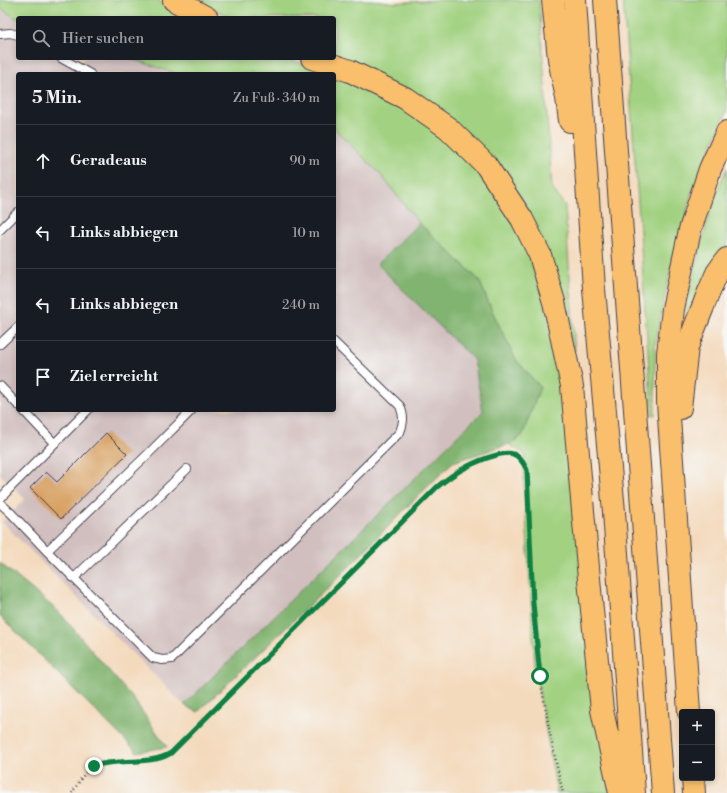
<!DOCTYPE html>
<html lang="de">
<meta charset="utf-8">
<style>
:root{--surface:#171b24;--page:#242831;--text:#f1f3f6;--muted:#9ea1a6;--line:#363941}
body{margin:0;font-family:"Libre Bodoni",serif;background:var(--page);color:var(--text)}
.controls{position:absolute;right:12px;bottom:12px;display:grid;overflow:hidden;border-radius:4px;box-shadow:0 2px 6px #0003}
.controls button{width:36px;height:36px;display:grid;place-items:center;padding:0;border:0;border-bottom:1px solid var(--line);background:var(--surface);color:var(--text);font:20px sans-serif}
.stop{position:absolute;width:12px;height:12px;margin:-9px;border:3px solid #0b8043;border-radius:50%;background:#fff}
.stop.end{background:#0b8043;border-color:#fff;box-shadow:0 1px 4px #0008}
.list{margin:0;padding:0;list-style:none}
h2{display:flex;justify-content:space-between;align-items:center;height:52px;margin:0;padding:0 16px;font-size:17px}
h2 small{font-size:13px;font-weight:400;color:var(--muted)}
.list li{display:grid;grid-template-columns:26px 1fr auto;gap:12px;align-items:center;box-sizing:border-box;height:72px;padding:0 16px;border-top:1px solid var(--line)}
.list b{display:block;font-size:15px;white-space:nowrap}
.list em{font-size:13px;font-style:normal;color:var(--muted)}
.icon{flex:none;width:22px;height:22px;fill:none;stroke:currentColor;stroke-width:2;stroke-linecap:round;stroke-linejoin:round}
.map{position:relative;flex:none;width:727px;height:793px;overflow:hidden}
.search{position:absolute;background:var(--surface);box-shadow:0 2px 6px #0003;left:16px;top:16px;width:320px;height:44px;display:flex;align-items:center;gap:10px;box-sizing:border-box;padding:0 14px;border-radius:4px;color:var(--muted);font-size:15px}
.panel{position:absolute;background:var(--surface);box-shadow:0 2px 6px #0003;left:16px;top:72px;width:320px;height:340px;border-radius:4px}
.map>svg:first-child{display:block}
.industrial{fill:#d1bfbf}
.green{fill:#a2d281;stroke:#627a5e}
.forest{fill:#81b46f;stroke:#526b55}
.building{fill:#d8a163}
.lines{fill:none;stroke-linecap:round;stroke-linejoin:round}
.service-casing{stroke:#423e4e;stroke-width:10}
.motorway-casing{stroke:#423e4e;stroke-width:24}
.path{stroke:#423e4e;stroke-width:2.5;stroke-dasharray:1 3;stroke-linecap:butt}
.service{stroke:#fff;stroke-width:8}
.motorway{stroke:#f9bf6d;stroke-width:22}
.route{stroke:#0b8043;stroke-width:5}
</style>
<div class="map">
<svg width="727" height="793" viewBox="0 0 727 793">
<rect width="100%" height="100%" fill="#f6f6f2"/>
<filter id="ink" filterUnits="userSpaceOnUse"><feTurbulence type="fractalNoise" baseFrequency=".025" numOctaves="2"/><feDisplacementMap in="SourceGraphic" scale="8" xChannelSelector="R" yChannelSelector="G"/><feConvolveMatrix kernelMatrix="1 2 1 2 8 2 1 2 1" color-interpolation-filters="sRGB"/></filter>
<filter id="wash" filterUnits="userSpaceOnUse"><feTurbulence type="fractalNoise" baseFrequency=".012" numOctaves="4" result="noise"/><feDisplacementMap in="SourceGraphic" scale="16" xChannelSelector="R" yChannelSelector="G"/><feGaussianBlur stdDeviation="0.9" result="paint"/><feColorMatrix in="noise" values="0 0 0 0 0 0 0 0 0 0 0 0 0 0 0 0 0 1.4 0 .05"/><feComposite in="paint" operator="in"/></filter>
<g filter="url(#wash)">
<rect width="100%" height="100%" fill="#f4dabd"/>
<polygon class="industrial" points="0,8 18,19 18,58 73,58 80,63 85,58 129,58 178,74 18,74 18,410 334,410 334,128 380,174 419,223 377,264 474,360 483,410 184,705 2,522 25,499 0,474"/>
<g class="green">
<polygon points="0,0 157,0 190,18 18,19 0,8"/>
<polygon points="198,0 373,0 395,3 437,0 539,0 552,188 565,206 575,351 515,189 334,56 334,18 234,18 224,14"/>
<polygon points="623,0 727,0 727,110 692,192 671,267 655,344 655,415 652,415 638,202"/>
<polygon points="129,58 286,58 329,74 178,74"/>
<polygon points="334,76 368,88 423,120 462,153 505,207 530,257 551,321 569,417 610,793 557,793 535,669 524,481 525,454 509,444 522,436 540,387 516,360 492,311 479,280 419,223 380,174 334,128"/>
<polygon points="727,168 727,248 682,344 690,289 712,203"/>
</g>
<g class="forest">
<polygon points="419,223 479,280 492,311 516,360 540,387 522,436 509,444 453,462 411,503 340,576 198,712 184,705 483,411 474,360 377,264"/>
<polygon points="0,563 59,612 134,700 167,747 137,752 0,616"/>
</g>
<g id="blocks">
<polygon class="building" points="106,433 127,454 61,519 30,488 46,472 57,482"/>
</g>
</g>
<g filter="url(#ink)">
<use href="#blocks" fill-opacity="0" stroke="#423e4e" stroke-width="1"/>
<g class="lines">
<g class="service-casing">
<g id="service">
<polyline points="0,34 10,33 18,35"/>
<polyline points="61,58 90,74"/>
<polyline points="0,230 18,212"/>
<polyline points="0,344 18,327"/>
<polyline points="0,386 18,405"/>
<polyline points="23,410 54,443"/>
<polyline points="0,499 12,486 88,410"/>
<path d="M0,503L11,513L47,551L153,658L162,660L172,659L400,432C404,422 404,416 400,406L334,342"/>
<polyline points="47,551 147,455 192,410"/>
<polyline points="74,578 187,469"/>
</g>
</g>
<g class="motorway-casing">
<g id="motorway">
<polyline points="174,0 207,18"/>
<polyline points="553,0 559,59 567,98 570,121"/>
<polyline points="575,0 594,289 614,512 634,793"/>
<polyline points="605,0 663,793"/>
<polyline points="312,58 350,71 405,98 448,128 486,165 522,219 540,255 554,302 572,386 590,590 602,710 620,793"/>
<polyline points="680,408 687,347 710,289 717,273 727,259"/>
<polyline points="689,712 668,402 668,353 673,309 690,230 710,169 727,132"/>
<polyline points="693,778 694,793"/>
</g>
</g>
<path class="path" d="M72,793C78,784 84,772 93,766C98,763 105,763 111,762C131,759 154,763 171,753L437,487C455,472 474,461 497,455C502,454 508,452 513,454C520,456 524,464 527,470C530,538 530,608 540,676C546,716 554,754 563,793"/>
<use href="#service" class="service"/>
<use href="#motorway" class="motorway"/>
</g>
</g>
<g class="lines" filter="url(#ink)">
<path class="route" d="M94,766C118,758 150,766 171,753L437,487C455,472 474,461 497,455C502,454 508,452 513,454C520,456 524,464 527,470L533,603L540,676"/>
</g>
</svg>
<div class="controls">
<button>+</button>
<button>−</button>
</div>
<div class="stop" style="left:540px;top:676px"></div>
<div class="stop end" style="left:94px;top:766px"></div>
<div class="search"><svg class="icon" aria-label="search" viewBox="0 0 24 24"><circle cx="10" cy="10" r="6"/><path d="M15 15l6 6"/></svg>Hier suchen</div>
<section class="panel">
<h2>5 Min.<small>Zu Fuß · 340 m</small></h2>
<ul class="list">
<li><svg class="icon" aria-label="ahead" viewBox="0 0 24 24"><path d="M12 20V5M6 11l6-6 6 6"/></svg><div><b>Geradeaus</b></div><em>90 m</em></li>
<li><svg class="icon" aria-label="left" viewBox="0 0 24 24"><path d="M17 20v-9H6M10 6l-5 5 5 5"/></svg><div><b>Links abbiegen</b></div><em>10 m</em></li>
<li><svg class="icon" aria-label="left" viewBox="0 0 24 24"><path d="M17 20v-9H6M10 6l-5 5 5 5"/></svg><div><b>Links abbiegen</b></div><em>240 m</em></li>
<li><svg class="icon" aria-label="arrive" viewBox="0 0 24 24"><path d="M6 21V4h12l-3 4 3 4H6"/></svg><div><b>Ziel erreicht</b></div></li>
</ul>
</section>
</div>
